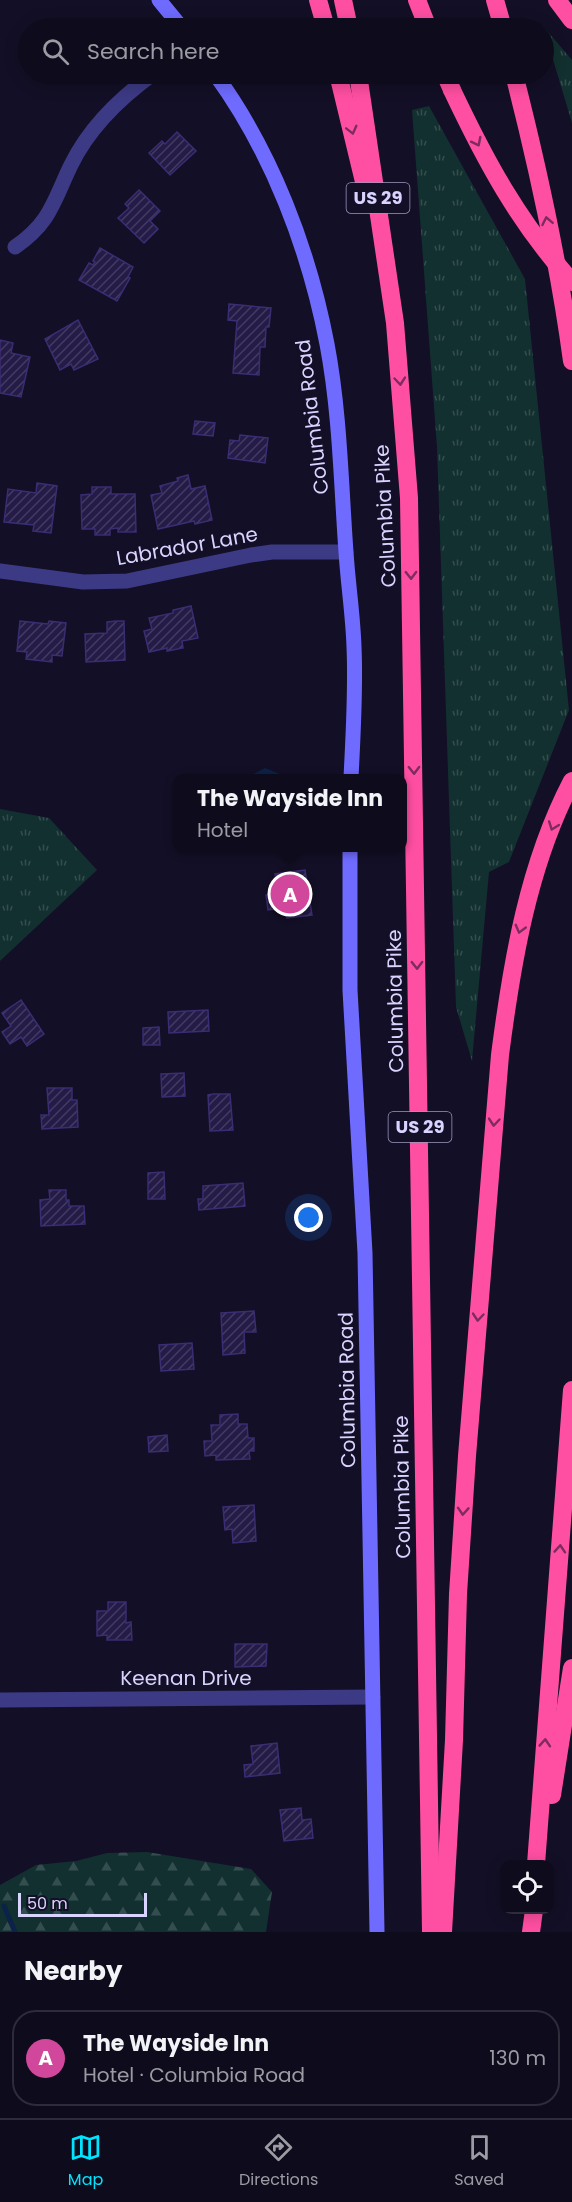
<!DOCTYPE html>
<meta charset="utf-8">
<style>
:root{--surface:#0e0b1c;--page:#1c1929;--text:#f1f3f6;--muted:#9b9ba3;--line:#2e2b3b;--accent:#00e5ff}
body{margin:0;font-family:Poppins,sans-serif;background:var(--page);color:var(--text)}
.controls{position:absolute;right:18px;bottom:18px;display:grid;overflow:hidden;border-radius:12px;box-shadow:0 3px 15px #0003}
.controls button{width:54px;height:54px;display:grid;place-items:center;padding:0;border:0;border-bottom:2px solid var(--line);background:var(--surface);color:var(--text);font:30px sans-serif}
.scale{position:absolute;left:18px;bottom:15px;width:129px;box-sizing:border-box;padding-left:6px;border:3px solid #d9d4ff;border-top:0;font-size:16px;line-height:21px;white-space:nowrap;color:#d9d4ff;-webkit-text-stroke:4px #130f26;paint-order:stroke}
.you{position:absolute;left:309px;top:1218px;width:21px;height:21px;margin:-15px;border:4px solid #fff;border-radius:50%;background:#1a73e8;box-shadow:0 0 0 9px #1a73e833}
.badge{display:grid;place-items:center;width:39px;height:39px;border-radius:50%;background:var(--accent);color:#fff;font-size:20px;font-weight:700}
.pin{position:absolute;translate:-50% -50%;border:3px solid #fff;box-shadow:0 2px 6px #0006}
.popup{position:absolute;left:173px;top:774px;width:234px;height:78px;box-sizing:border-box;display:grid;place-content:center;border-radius:12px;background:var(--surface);filter:drop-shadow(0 2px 4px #0005);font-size:20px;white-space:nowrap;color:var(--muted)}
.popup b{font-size:22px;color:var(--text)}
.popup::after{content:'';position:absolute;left:50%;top:100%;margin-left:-12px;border:12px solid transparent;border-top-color:var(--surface)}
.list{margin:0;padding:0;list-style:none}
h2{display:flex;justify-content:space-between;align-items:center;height:78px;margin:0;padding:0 24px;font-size:26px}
h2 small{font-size:20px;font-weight:400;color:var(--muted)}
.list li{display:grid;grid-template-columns:39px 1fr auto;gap:18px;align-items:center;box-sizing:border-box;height:96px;margin:0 12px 12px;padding:0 12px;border:2px solid var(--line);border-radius:24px}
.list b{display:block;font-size:22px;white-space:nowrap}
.list p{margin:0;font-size:20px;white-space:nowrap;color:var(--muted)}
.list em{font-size:20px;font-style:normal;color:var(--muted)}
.icon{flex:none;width:33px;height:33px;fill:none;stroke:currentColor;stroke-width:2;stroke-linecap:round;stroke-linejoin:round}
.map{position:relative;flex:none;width:572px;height:1932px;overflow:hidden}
.search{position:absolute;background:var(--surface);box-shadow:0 3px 15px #0003;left:18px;right:18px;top:18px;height:66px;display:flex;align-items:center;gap:15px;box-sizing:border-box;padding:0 21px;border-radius:33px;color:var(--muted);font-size:22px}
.sheet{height:186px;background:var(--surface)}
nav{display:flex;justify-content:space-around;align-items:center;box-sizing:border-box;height:84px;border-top:2px solid var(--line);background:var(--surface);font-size:16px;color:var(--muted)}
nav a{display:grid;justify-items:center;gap:3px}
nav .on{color:var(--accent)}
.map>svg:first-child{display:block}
.grass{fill:url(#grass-tufts)}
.forest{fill:url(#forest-firs)}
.water{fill:#0c2248}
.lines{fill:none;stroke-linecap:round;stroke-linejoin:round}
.stream{stroke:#0c2248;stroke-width:5}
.building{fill:url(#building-hatch);stroke:#3b2d73;stroke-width:1.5}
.street{stroke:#3d3a85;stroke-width:15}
.secondary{stroke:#6f6bff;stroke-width:15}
.highway{stroke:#ff4fa3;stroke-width:18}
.highway-bridge{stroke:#ff4fa3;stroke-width:18}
.oneway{stroke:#7d2c5e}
.labels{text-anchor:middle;stroke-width:6;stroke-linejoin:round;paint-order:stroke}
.shield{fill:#130f26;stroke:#9e99be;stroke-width:1.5}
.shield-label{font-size:18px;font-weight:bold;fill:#d9d4ff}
.street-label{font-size:20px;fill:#d9d4ff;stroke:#130f26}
</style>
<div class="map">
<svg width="572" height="1932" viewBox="0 0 572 1932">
<defs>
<pattern id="grass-tufts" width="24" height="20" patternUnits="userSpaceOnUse" patternTransform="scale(1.5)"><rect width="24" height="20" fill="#12302f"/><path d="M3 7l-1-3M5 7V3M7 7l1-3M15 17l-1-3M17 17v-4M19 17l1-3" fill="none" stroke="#344d4e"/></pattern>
<pattern id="forest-firs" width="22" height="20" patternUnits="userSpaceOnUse" patternTransform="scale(1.5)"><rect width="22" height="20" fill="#12302f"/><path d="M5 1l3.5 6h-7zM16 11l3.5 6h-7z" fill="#344d4e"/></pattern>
<pattern id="building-hatch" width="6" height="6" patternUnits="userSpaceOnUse" patternTransform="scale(1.5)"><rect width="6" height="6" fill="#241b47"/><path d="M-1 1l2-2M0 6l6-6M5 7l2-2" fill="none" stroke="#433b63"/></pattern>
</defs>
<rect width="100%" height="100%" fill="#130f26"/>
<g class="grass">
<polygon points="543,26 572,60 572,123"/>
<polygon points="429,106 525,279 569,710 509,862 489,872 472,1061 456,1007 437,447 412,110"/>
<polygon points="0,809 49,818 97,870 0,961"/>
</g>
<polygon class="forest" points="147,1852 251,1869 272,1892 266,1932 0,1932 0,1885 36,1865 76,1861 107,1853"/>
<polygon class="water" points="265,768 290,778 246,778"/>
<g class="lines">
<polyline class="stream" points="4,1906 15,1932"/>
</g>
<g class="building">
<polygon points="177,132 196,151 170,175 149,153 162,141 165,144"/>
<polygon points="139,190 160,211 150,221 158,229 144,243 118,218 129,208 125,204"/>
<polygon points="100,248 133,267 128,277 130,278 117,301 79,280 89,263 93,265 95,262 93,261"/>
<polygon points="229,304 271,308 269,327 266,327 265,347 260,347 259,375 233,373 237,321 228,320"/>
<polygon points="78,320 98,359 74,370 71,364 60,370 45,339"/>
<polygon points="0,340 13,343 11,353 30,357 21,397 0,393"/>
<polygon points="195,421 215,423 213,436 193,434"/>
<polygon points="240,435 268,438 265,463 228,458 230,440 239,441"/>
<polygon points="188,475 191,489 205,486 212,520 195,524 194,521 158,529 151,495 162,493 160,486 178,481 177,478"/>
<polygon points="37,483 57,486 51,533 33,531 34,525 4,522 8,489 36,493"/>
<polygon points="92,487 111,487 111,494 135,494 136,532 118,532 118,528 110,529 110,535 95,535 95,529 82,529 81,495 92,494"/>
<polygon points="191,606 198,638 182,641 183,648 167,651 167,648 149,652 144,631 152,629 149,618 173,613 173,610"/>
<polygon points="20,621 48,624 49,621 66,623 62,656 52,655 52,662 26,659 27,652 17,651"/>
<polygon points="116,621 124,621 125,660 86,662 85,634 107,633 107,622"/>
<polygon points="305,870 312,915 287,918 285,908 268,910 266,895 278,893 275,874"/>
<polygon points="21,1000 44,1034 27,1046 21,1037 10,1044 2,1032 11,1026 2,1013"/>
<polygon points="208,1010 209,1031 169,1033 168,1012"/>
<polygon points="159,1027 160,1045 143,1045 143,1028"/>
<polygon points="184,1073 185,1096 162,1097 161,1074"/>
<polygon points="47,1088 72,1088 72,1100 77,1100 78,1127 42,1129 41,1115 49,1115"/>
<polygon points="214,1094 230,1094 233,1130 210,1131 208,1095"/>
<polygon points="164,1172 165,1199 148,1199 148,1173"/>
<polygon points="243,1183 245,1206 199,1210 198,1199 203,1199 203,1186"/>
<polygon points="49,1190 66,1190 66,1200 69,1200 69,1206 84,1206 85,1224 41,1226 40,1200 50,1199"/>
<polygon points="254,1311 256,1332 244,1332 245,1353 223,1355 221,1313"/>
<polygon points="192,1343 194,1369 161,1371 159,1345"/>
<polygon points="238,1414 238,1424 247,1424 248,1438 254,1438 254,1451 249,1451 250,1459 216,1460 216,1455 205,1456 204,1441 212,1441 211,1425 220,1425 220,1415"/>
<polygon points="167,1435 168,1451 149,1452 148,1437"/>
<polygon points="254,1505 256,1541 233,1543 232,1529 225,1530 223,1507"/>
<polygon points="108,1602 126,1602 126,1623 131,1622 132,1640 107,1640 107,1635 97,1636 97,1611 108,1611"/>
<polygon points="235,1644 267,1644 266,1666 235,1667"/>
<polygon points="277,1743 280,1773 245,1777 244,1765 253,1764 251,1746"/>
<polygon points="301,1808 302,1820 311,1819 313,1838 284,1841 280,1810"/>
</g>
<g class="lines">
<g class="street">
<path d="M15,247C51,222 53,202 71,165C89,128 120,98 153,74"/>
<polyline points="0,571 83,582 127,581 251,555 272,552 346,552"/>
<polyline points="0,1700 373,1697"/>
</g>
<g class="secondary">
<polyline points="159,0 182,28"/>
<path d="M215,74C272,152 309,250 327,344C340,413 341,483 346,552C348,584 353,615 354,647C356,691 353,735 351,778"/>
<polyline points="350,848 350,990 365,1253 377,1932"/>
</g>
<g class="highway">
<polyline points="318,0 326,28"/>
<polyline points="343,0 349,28"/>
<polyline points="417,0 428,28"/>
<polyline points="495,0 503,28"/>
<polyline points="557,0 572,20"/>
<polyline points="338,74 365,186"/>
<polyline points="358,74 395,323 409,498 431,1932"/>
<polyline points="445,74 452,90"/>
<path d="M514,74C538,168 559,264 572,361"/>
<polyline points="552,1795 572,1668"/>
<polyline points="536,1864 572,1390"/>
<path d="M443,1932L454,1740L458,1594L467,1456L500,1055C512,962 528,865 572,781"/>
<polyline points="531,1932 534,1910"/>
</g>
<path class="highway-bridge" d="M452,90C486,162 518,221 572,282"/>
</g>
<defs><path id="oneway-chevron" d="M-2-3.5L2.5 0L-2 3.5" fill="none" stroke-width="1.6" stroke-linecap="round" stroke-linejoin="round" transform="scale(1.5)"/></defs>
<g class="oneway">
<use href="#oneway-chevron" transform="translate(352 130) rotate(76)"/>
<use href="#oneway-chevron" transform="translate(477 142) rotate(63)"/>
<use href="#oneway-chevron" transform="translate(547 221) rotate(-101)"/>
<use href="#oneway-chevron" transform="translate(400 381) rotate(85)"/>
<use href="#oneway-chevron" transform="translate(411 575) rotate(89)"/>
<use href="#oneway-chevron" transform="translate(414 770) rotate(89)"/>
<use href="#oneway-chevron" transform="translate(553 826) rotate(110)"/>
<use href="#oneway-chevron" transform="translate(520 929) rotate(105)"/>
<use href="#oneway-chevron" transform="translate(417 965) rotate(89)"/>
<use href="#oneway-chevron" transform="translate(494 1122) rotate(95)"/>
<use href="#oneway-chevron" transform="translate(478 1317) rotate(95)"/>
<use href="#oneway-chevron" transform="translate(463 1511) rotate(94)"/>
<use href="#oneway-chevron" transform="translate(560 1549) rotate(-86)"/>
<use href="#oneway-chevron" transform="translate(545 1743) rotate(-86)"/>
</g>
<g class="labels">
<g class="shield">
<rect x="346.5" y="183" width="63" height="30" rx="4.5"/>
<rect x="388.5" y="1112" width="63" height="30" rx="4.5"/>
</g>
<g class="shield-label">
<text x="378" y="204">US 29</text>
<text x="420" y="1133">US 29</text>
</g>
<g class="street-label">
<text transform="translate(312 417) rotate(-97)" y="7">Columbia Road</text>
<text transform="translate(385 516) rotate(-93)" y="7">Columbia Pike</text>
<text transform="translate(187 546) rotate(-10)" y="7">Labrador Lane</text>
<text transform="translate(395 1001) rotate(-91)" y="7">Columbia Pike</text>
<text transform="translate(347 1390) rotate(-91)" y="7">Columbia Road</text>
<text transform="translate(402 1487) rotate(-91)" y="7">Columbia Pike</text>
<text x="186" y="1685">Keenan Drive</text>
</g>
</g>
</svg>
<div class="controls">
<button><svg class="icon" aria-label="locate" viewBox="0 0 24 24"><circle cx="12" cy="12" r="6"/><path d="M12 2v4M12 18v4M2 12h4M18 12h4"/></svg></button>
</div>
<div class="scale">50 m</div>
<div class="you"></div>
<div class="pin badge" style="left:290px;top:894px;background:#d1479c">A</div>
<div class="popup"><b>The Wayside Inn</b>Hotel</div>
<div class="search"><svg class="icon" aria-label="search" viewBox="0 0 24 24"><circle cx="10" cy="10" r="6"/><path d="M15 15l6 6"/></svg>Search here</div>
</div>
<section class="sheet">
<h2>Nearby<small></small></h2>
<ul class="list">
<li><span class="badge" style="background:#d1479c">A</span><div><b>The Wayside Inn</b><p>Hotel · Columbia Road</p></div><em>130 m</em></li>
</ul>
</section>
<nav>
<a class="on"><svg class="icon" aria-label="map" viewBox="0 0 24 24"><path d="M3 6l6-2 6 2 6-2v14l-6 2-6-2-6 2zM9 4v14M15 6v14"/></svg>Map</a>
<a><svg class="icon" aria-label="directions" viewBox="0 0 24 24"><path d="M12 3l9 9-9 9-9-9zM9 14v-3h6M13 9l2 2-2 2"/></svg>Directions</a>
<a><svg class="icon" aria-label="saved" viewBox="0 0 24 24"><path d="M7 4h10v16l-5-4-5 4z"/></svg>Saved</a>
</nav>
